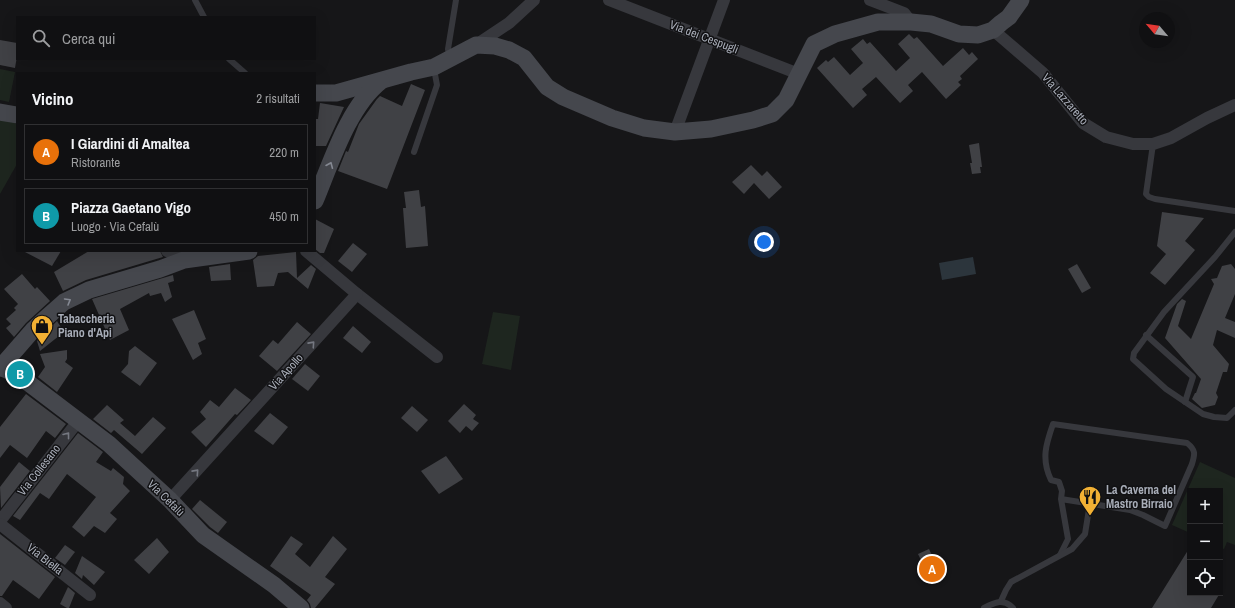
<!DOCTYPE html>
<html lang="it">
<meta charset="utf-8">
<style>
:root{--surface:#101012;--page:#1e1e20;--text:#f1f3f6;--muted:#9c9d9f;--line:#303032;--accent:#db2777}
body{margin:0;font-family:"Archivo Narrow",sans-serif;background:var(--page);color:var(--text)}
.controls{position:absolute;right:12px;bottom:12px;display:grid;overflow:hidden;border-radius:0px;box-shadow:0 4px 16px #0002}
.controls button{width:36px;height:36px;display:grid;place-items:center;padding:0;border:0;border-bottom:1px solid var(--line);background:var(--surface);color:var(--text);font:20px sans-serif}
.compass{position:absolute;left:1139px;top:12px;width:36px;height:36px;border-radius:50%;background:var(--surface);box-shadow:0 4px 16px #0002;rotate:299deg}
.you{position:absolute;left:764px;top:242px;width:14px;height:14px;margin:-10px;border:3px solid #fff;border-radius:50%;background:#1a73e8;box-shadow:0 0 0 6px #1a73e833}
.badge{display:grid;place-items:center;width:26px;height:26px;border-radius:50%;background:var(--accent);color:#fff;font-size:13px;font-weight:700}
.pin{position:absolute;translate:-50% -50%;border:2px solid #fff;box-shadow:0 1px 4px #0006}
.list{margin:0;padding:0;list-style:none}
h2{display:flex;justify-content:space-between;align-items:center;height:52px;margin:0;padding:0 16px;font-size:17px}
h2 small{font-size:13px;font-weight:400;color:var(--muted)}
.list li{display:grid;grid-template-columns:26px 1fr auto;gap:12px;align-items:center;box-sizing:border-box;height:56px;margin:0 8px 8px;padding:0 8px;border:1px solid var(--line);border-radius:0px}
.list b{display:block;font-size:15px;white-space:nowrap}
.list p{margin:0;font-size:13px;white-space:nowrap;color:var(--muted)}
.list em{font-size:13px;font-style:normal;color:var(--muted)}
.icon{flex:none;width:22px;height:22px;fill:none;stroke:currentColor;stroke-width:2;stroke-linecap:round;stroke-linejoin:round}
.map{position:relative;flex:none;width:1235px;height:608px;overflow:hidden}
.search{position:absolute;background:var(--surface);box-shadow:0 4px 16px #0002;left:16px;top:16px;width:300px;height:44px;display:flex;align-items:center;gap:10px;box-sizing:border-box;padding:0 14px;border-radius:0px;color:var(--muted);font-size:15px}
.panel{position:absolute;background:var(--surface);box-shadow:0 4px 16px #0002;left:16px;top:72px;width:300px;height:180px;border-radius:0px}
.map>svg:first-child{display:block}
.green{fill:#1e261f}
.water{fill:#2c353c}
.building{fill:#404145}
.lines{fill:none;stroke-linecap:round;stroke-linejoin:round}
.lane{stroke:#37383d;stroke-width:6}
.street{stroke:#37383d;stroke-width:12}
.secondary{stroke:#45474d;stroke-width:17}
.oneway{stroke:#858993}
.oneway2{stroke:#757881}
.labels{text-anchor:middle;stroke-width:3;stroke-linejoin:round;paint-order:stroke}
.street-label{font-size:12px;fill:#a8adb8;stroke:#111113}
.poi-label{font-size:12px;font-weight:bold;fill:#a8adb8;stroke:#111113;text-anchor:start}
</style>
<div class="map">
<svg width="1235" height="608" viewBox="0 0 1235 608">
<rect width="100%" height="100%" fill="#161618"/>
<g class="green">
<polygon points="0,69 15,72 9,102 0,100"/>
<polygon points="0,116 9,117 17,125 17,164 0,194"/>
<polygon points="493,312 520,316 511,370 482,364"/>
<polygon points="1200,462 1235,478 1235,545 1227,542 1224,549 1220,547 1220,491 1190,491 1190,533 1172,525"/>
</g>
<polygon class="water" points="973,257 976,274 942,280 939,263"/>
<g class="building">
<polygon points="909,34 914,39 917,37 943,66 963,48 969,55 972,52 978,59 960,76 962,79 958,82 961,85 946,99 922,72 908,85 913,91 900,103 876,77 862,89 867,95 853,108 817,68 826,60 828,62 834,57 850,75 863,63 851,49 863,39 867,44 870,42 896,71 910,58 898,44"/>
<polygon points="0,40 17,43 17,56 15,68 0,65"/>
<polygon points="411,84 425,90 387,189 338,171 346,151 348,152 359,124 377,99 380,96 402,106"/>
<polygon points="320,103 344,107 326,146 315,146 315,119 318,119"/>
<polygon points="979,143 982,167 980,167 981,173 972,174 970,163 972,163 969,145"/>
<polygon points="751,165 762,176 767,171 782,187 769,199 754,183 744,194 732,182"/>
<polygon points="419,190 421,207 425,206 428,246 406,248 403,208 406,208 404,192"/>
<polygon points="1162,212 1204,218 1185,241 1195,250 1165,285 1150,273 1166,254 1157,246"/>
<polygon points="315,219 334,229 324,253 320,253 315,249"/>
<polygon points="353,243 367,254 352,272 338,261"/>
<polygon points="23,251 61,251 52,266"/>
<polygon points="89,251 160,251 163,257 86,280 63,291 54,272"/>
<polygon points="296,252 297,278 311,265 316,269 308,289 288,272 278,273 274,286 257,287 253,260 258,256"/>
<polygon points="230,264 231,280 211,281 209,267"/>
<polygon points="1077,264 1091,288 1082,293 1068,269"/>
<polygon points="1231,264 1235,269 1235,294 1225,318 1235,322 1235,338 1217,330 1213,345 1229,364 1227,372 1223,372 1216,393 1218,397 1215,405 1202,408 1192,399 1195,393 1196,393 1201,379 1165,338 1177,304 1182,299 1186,301 1178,326 1191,339 1214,284 1211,279 1217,278 1222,266"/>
<polygon points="22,274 35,289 37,287 50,301 26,323 14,337 6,328 11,324 6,319 16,310 14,308 18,304 4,289"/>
<polygon points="173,275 174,281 168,283 172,297 165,302 161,293 150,296 149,293 120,309 129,330 110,340 92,299"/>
<polygon points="194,310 206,339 198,343 202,354 193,360 172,319"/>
<polygon points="57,321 64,332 40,351 37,341"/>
<polygon points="297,322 311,334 277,371 259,356 273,340 278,344"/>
<polygon points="353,326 371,342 362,353 343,338"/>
<polygon points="135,346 157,363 140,386 121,372 128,364 129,351"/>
<polygon points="67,350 67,359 65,362 73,368 57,392 38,377 45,367 40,354"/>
<polygon points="305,364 320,376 308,391 292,379"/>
<polygon points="235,388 251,400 237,415 235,414 206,447 191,432 206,419 200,412 210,400 219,407"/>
<polygon points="26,394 66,424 55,438 46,431 27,458 10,445 0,458 0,427"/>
<polygon points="464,404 476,415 473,419 479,423 472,431 466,426 460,433 448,421"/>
<polygon points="107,405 124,420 120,423 135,436 153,417 166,428 142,454 114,430 111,433 93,419"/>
<polygon points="412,406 428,420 417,432 401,418"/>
<polygon points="270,413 288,427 273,445 254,431"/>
<polygon points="78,433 103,452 96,462 111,471 113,468 124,477 123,484 130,491 110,513 117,519 105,533 94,526 84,537 72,527 96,497 67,474 49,499 40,493 20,520 13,516"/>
<polygon points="446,456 463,479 439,494 421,471"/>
<polygon points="19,462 30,471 1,508 0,487"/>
<polygon points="200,500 227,522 218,533 210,527 192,509"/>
<polygon points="0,534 55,577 39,599 13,580 2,596 0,596"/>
<polygon points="291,536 303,544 295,554 310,567 333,536 347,549 325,577 335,584 315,608 311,608 310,604 307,600 311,595 270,566"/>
<polygon points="157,538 169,552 149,574 134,560"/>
<polygon points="65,545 75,552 65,565 55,558"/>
<polygon points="1190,547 1190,593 1220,593 1211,608 1152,608"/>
<polygon points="929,549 943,578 932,583 918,554"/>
<polygon points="82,556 105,572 94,585 83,575 82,579 75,573"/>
<polygon points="68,587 75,593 69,608 67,608 60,604"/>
</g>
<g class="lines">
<g class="lane">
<polyline points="195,0 204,17"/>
<polyline points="450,58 448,49 456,0"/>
<polyline points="229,59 245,73"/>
<polyline points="1153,144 1146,194 1149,197 1155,199 1235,211"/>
<polyline points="414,152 437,85 434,69"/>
<polyline points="1235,232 1215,257 1164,312 1134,353 1133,359 1166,389 1203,414 1214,417 1227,418 1235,410"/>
<polyline points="1146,335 1193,377 1185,402"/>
<path d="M1060,555L1068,539L1061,499L1062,491L1059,482L1051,480C1041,459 1046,444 1053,424L1187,443C1196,450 1195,454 1192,464L1165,526L1143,515L1130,510L1061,499"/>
<polyline points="1001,601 1006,590 1011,582 1072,549 1085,534 1090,503"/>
<path d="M984,608C995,602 1004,598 1013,608"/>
</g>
<g class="street">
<polyline points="609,0 799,74"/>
<polyline points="870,0 904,13 911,22"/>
<polyline points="993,30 1043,73 1083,123 1106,137 1133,144 1153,144 1171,138 1207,118 1235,105"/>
<polyline points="476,45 509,23 534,0"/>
<polyline points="675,132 724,0"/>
<polyline points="167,251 184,260"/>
<polyline points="357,294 437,357"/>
<polyline points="170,500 357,294 306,251"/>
<polyline points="0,521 79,420"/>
<polyline points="0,524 90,595"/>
<polyline points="0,603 6,608"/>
</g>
<g class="secondary">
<polyline points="315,93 336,93 411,72 434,67 476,45 495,46 509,50 524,58 547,87 563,97 612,118 644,128 675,132 711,129 753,120 772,114 786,100 814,44 835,34 878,22 911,22 931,24 959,34 978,35 993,30 1001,23 1009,17 1021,0"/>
<polyline points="0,112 17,115"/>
<path d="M315,201C331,163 348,107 381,81"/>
<polyline points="0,367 18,375 109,444 170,500 203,535 274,585 301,608"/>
<polyline points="0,368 33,330 46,318 64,302 89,290 160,269 184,260 249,251"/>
</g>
</g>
<defs><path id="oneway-chevron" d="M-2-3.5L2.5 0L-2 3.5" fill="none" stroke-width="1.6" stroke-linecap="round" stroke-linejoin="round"/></defs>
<g class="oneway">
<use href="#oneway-chevron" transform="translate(330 165) rotate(-67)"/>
<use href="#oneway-chevron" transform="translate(68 301) rotate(-30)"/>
</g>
<g class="oneway2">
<use href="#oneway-chevron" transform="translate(312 344) rotate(-48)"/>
<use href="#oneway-chevron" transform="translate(67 435) rotate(-52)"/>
<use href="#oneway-chevron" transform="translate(196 472) rotate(-48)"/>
</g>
<defs>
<g id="shop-pin" transform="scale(1.15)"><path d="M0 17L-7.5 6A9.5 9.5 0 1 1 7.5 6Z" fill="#f2b134" stroke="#111113"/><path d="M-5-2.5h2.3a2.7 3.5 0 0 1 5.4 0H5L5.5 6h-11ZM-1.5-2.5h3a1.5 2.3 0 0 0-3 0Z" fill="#111"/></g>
<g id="restaurant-pin" transform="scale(1.15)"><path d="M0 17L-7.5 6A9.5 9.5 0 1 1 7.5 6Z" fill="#f2b134" stroke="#111113"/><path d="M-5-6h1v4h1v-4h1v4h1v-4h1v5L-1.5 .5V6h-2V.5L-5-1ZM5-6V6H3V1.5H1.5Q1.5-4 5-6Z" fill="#111"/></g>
</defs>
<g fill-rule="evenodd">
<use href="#shop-pin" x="42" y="326"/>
<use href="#restaurant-pin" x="1090" y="497"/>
</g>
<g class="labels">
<g class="street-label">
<text transform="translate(704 37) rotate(21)" y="4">Via dei Cespugli</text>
<text transform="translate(1065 99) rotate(49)" y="4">Via Lazzaretto</text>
<text transform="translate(286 372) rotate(-48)" y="4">Via Apollo</text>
<text transform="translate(39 470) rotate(-52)" y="4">Via Collesano</text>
<text transform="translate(166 498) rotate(44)" y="4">Via Cefalù</text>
<text transform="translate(45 559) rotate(38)" y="4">Via Biella</text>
</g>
<g class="poi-label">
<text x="58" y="323">Tabaccheria<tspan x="58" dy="14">Piano d'Api</tspan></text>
<text x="1106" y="494">La Caverna del<tspan x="1106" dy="14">Mastro Birraio</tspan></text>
</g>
</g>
</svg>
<div class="controls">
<button>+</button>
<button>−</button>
<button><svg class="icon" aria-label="locate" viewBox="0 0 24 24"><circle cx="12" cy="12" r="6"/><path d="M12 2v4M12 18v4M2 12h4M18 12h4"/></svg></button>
</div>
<svg class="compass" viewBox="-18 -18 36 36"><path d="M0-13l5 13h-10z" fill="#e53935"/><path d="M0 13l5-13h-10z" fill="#9c9d9f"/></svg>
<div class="you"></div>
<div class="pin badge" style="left:932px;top:569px;background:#e8710a">A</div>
<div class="pin badge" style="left:20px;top:374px;background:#0f9aa8">B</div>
<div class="search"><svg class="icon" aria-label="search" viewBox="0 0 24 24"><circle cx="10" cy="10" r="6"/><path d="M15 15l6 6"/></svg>Cerca qui</div>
<section class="panel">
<h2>Vicino<small>2 risultati</small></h2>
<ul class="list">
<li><span class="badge" style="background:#e8710a">A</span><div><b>I Giardini di Amaltea</b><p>Ristorante</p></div><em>220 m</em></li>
<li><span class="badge" style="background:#0f9aa8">B</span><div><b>Piazza Gaetano Vigo</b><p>Luogo · Via Cefalù</p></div><em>450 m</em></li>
</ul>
</section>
</div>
